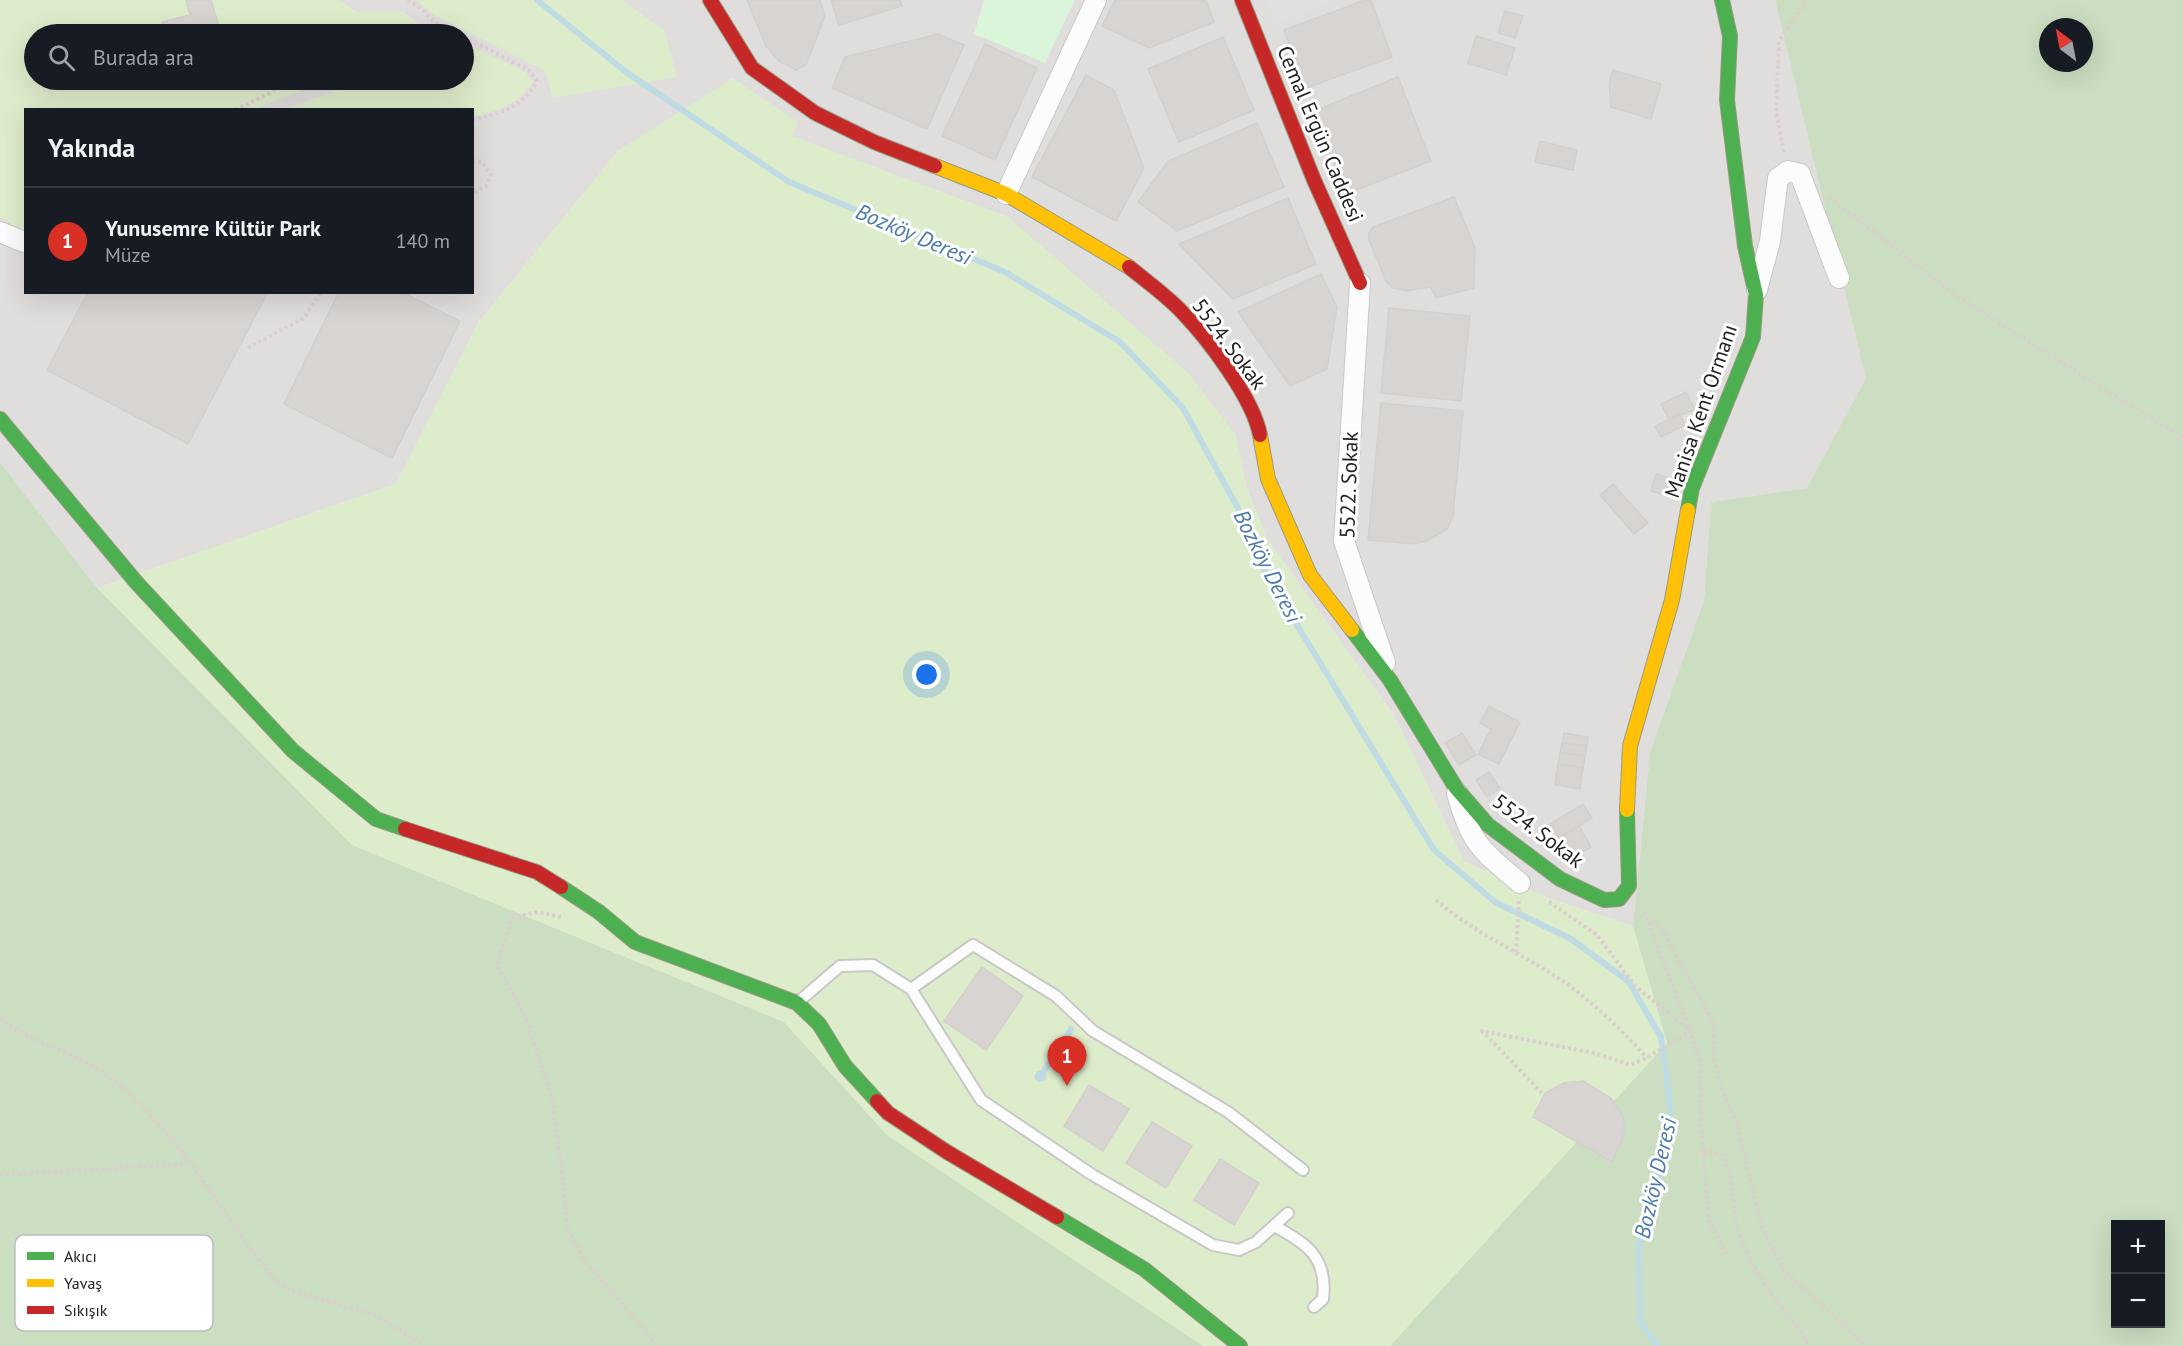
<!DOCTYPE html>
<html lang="tr">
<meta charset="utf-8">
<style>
:root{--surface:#171b24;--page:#20242c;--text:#f1f3f6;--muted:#9ea1a6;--line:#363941;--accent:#d93025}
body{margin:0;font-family:"PT Sans",sans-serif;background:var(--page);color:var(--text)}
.controls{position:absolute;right:18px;bottom:18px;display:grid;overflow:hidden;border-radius:0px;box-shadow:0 6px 24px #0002}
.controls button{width:54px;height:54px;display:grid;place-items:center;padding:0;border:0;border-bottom:2px solid var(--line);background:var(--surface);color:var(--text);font:30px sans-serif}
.compass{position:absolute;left:2039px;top:18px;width:54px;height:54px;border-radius:50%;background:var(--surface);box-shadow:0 6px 24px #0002;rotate:328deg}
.you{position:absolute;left:927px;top:675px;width:21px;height:21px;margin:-15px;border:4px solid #fff;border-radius:50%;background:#1a73e8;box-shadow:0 0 0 9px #1a73e833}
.badge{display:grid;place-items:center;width:39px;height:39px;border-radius:50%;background:var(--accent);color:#fff;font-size:20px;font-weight:700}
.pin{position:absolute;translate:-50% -50px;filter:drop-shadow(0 2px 3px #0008)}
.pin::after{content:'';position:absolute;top:32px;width:21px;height:18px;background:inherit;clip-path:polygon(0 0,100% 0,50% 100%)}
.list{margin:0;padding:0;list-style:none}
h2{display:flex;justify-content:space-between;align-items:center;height:78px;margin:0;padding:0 24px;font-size:26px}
h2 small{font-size:20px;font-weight:400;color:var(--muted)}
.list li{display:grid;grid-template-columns:39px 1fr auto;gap:18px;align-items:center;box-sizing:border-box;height:108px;padding:0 24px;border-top:2px solid var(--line)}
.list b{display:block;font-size:22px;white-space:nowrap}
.list p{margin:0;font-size:20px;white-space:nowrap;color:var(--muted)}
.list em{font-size:20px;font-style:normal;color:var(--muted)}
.icon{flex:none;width:33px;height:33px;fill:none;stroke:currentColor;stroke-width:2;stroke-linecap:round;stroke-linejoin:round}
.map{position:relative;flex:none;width:2183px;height:1346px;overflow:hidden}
.search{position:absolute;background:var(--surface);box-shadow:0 6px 24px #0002;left:24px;top:24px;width:450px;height:66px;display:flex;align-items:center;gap:15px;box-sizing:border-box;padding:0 21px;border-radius:33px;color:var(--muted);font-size:22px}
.panel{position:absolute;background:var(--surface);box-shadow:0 6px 24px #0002;left:24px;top:108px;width:450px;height:186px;border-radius:0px}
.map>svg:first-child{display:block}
.residential{fill:#dfdedc;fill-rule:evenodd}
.grass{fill:#ddeccb}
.forest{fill:#cbdec1;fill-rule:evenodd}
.park{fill:#daf5da}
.parking{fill:#e0dfde}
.water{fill:#bfdbe3}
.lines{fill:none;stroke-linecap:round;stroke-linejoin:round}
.stream{stroke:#bfdbe3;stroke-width:6}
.building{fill:#d7d4d2;stroke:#d3d0cc;stroke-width:1.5}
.lane-casing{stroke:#c9c8c7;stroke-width:14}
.street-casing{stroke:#c9c8c7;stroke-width:22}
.fast-casing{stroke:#999a82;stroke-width:16}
.slow-casing{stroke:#999a82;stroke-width:16}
.jam-casing{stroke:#999a82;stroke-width:16}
.path{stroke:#dccecd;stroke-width:4;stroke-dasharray:3 3;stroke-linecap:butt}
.lane{stroke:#fdfcfc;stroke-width:10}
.street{stroke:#fdfcfc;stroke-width:20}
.fast{stroke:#4caf50;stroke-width:14}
.slow{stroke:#ffc107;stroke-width:14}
.jam{stroke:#c62828;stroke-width:14}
.labels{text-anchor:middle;stroke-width:6;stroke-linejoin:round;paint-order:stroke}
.street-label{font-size:21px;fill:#222;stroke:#fff}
.water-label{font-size:22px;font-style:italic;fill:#4a7aab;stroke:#fff}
.key{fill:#fff;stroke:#bdbdbd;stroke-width:1.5}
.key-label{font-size:16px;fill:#222}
</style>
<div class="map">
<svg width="2183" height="1346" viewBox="0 0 2183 1346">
<rect width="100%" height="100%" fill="#f0eeeb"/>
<path class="residential" d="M0,0H1775L1867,378L1807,488L1711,502L1704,600L1650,752L1633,926L1551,899L1464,862L1395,717L1267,539L1247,488L1235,434L1008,217L791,136L734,79L618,151L478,323L396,484L97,588L0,462ZM34,34H464V80H34ZM26,110H472V292H26Z"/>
<g class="grass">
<polygon points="0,0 339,0 357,12 404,12 419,24 419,34 34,34 34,80 325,80 256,109 26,110 25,234 0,217"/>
<polygon points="416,0 622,0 664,30 677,77 553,98 545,71 436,16"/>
<path d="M464,43L525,72L533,81C519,104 498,111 473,117L472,110L286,109L364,80H464Z"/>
<polygon points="733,78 798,122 792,136 1008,217 1188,373 1235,434 1247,488 1267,539 1395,717 1464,862 1551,899 1633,926 1667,1043 1390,1346 1203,1346 887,1135 784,1022 352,845 97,588 396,484 478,323 618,151"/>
</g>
<g class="forest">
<path d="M1775,0H2183V1346H1390L1667,1043L1633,926L1650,752L1704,600L1711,502L1807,488L1866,378ZM2048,27H2084V63H2048ZM2116,1224H2160V1324H2116Z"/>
<polygon points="0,462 97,588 352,845 784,1022 887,1135 1203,1346 0,1346"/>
</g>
<polygon class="park" points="984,0 1075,0 1045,63 974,34"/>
<polygon class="parking" points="1266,0 1338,0 1276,23"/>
<polygon class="water" points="1070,1025 1075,1029 1046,1073 1046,1080 1038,1082 1034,1078 1036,1072 1041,1070"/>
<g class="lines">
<polyline class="stream" points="537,0 626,72 789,182 1005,272 1120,342 1183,408 1240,512 1266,574 1434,850 1495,902 1571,939 1628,981 1661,1037 1671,1109 1659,1180 1639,1246 1640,1322 1658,1346"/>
</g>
<g class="building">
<polygon points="186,0 211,0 218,23 209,34 165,34 162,22 190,15"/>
<polygon points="747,0 820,0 825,16 806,65 796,70 780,62 766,46"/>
<polygon points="831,0 900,0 902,6 839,25"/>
<polygon points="1115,0 1206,0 1214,22 1149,48 1102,26"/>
<polygon points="1365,0 1371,0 1392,57 1306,88 1284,30"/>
<polygon points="1505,11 1523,16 1515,38 1498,33"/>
<polygon points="938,34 964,45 927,129 832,88 845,57"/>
<polygon points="1476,36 1515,48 1506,75 1468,63"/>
<polygon points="1223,37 1254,110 1179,142 1148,69"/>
<polygon points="985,44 1037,68 995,160 942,136"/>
<polygon points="1613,70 1661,84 1651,119 1611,107 1609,84"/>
<polygon points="1086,75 1114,90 1144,168 1116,221 1032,177"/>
<polygon points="1398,77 1431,161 1346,194 1314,111"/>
<polygon points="1257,123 1284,187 1177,231 1138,202 1168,161"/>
<polygon points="1540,141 1577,150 1573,170 1535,162"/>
<polygon points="1454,197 1475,248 1474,288 1436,298 1430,287 1406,291 1393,288 1386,281 1369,240 1369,233 1373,227"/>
<polygon points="1288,198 1316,264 1233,299 1179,244"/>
<polygon points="1321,274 1337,307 1327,369 1290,386 1238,312"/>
<polygon points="88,292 268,292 188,444 47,370"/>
<polygon points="339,292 402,292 460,321 392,458 284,404"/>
<polygon points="1389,308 1470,316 1461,401 1381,393"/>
<polygon points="1686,392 1695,410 1669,419 1661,404"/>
<polygon points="1381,403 1463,411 1453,516 1447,529 1429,540 1415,544 1368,540"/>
<polygon points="1680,414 1685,425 1661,437 1655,426"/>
<polygon points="1656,474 1673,479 1668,496 1651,491"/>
<polygon points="1613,484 1648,523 1634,534 1600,495"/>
<polygon points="1489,706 1520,722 1499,764 1478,754 1491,729 1480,723"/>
<polygon points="1462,733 1476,755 1459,765 1445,743"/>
<polygon points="1564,733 1588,737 1587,746 1562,743"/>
<polygon points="1562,743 1587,746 1585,756 1560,753"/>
<polygon points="1560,753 1585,756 1583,768 1558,764"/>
<polygon points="1558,764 1583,768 1580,789 1555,785"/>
<polygon points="1489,772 1500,788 1487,797 1476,780"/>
<polygon points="1583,804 1592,818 1559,838 1550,824"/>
<polygon points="1579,826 1591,847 1567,861 1555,841"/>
<polygon points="982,967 1023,996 986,1050 944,1021"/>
<polygon points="1583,1081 1611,1098 1624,1118 1624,1135 1612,1162 1533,1117 1545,1093 1564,1083"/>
<polygon points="1089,1085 1129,1109 1103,1151 1064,1126"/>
<polygon points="1152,1122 1192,1146 1166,1188 1126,1163"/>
<polygon points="1220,1159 1259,1183 1234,1225 1194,1200"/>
</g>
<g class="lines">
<g class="lane-casing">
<g id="lane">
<polyline points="911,989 973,945 1056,996 1093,1031 1228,1112 1303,1170"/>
<polyline points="797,1003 840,966 873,965 911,989 981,1100 1091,1174 1213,1245 1239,1250 1256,1242 1288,1213"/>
<path d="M1274,1226C1307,1243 1328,1258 1323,1299L1314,1307"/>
</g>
</g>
<g class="street-casing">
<g id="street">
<polyline points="1006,194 1096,0"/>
<polyline points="0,232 24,242"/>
<polyline points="1360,283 1344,541 1385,663"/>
<polyline points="1757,290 1770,241 1778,178 1788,171 1800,174 1839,278"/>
<path d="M1457,793C1470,843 1482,851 1520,883"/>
</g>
</g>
<g class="fast-casing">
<g id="fast">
<polyline points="0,419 136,582 293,751 376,819 405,829"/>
<polyline points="1688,510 1692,488 1753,337 1756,295 1745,246 1727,100 1730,36 1722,0"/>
<polyline points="1352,630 1390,680 1456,788 1488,825 1560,879 1604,900 1619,899 1629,886 1627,810"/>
<polyline points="561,887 599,912 635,942 797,1003 819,1024 845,1066 877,1101"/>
<polyline points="1057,1217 1144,1269 1240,1346"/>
</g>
</g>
<g class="slow-casing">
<g id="slow">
<polyline points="935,166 1006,194 1129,267"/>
<polyline points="1260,435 1268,479 1310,575 1352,630"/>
<polyline points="1627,810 1630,746 1672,600 1688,510"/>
</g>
</g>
<g class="jam-casing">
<g id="jam">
<polyline points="710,0 752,68 815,113 874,142 935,166"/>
<polyline points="1242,0 1314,180 1360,283"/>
<path d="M1129,267C1146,281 1166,295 1182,312C1208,339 1253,398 1260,435"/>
<polyline points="405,829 537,872 561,887"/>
<polyline points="877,1101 888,1113 947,1152 1057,1217"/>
</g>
</g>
<g class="path">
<polyline points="408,0 421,8 433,21 459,34"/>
<polyline points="418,34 433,21"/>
<path d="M464,37L529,70L537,82C521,108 502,113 472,120"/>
<polyline points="235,110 296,80"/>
<polyline points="1784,152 1776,112 1779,41 1807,0"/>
<polyline points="472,161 482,162 491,175 486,186 472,194"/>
<polyline points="1829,197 1954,294 2116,397 2183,437"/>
<polyline points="248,348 304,318 321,292"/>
<path d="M1436,900C1473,932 1517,951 1558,978C1591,1000 1621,1029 1647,1058"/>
<polyline points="1549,902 1597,935 1635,986 1690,1031 1647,919"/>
<polyline points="1637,911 1661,928 1714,1023 1714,1058 1723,1092 1737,1124 1762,1227 1785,1272 1866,1346"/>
<polyline points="561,917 538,912 512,917 497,965 525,1016 552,1099 562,1171 567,1229 585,1261 658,1346"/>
<polyline points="1516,952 1519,900"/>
<path d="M0,1018C32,1044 76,1052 109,1077C176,1127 222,1215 275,1280L292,1291L372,1314L426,1346"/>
<polyline points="1542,1093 1482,1031 1594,1053 1630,1065 1647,1058 1690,1031 1701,1065 1701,1129 1709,1220 1727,1256"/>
<path d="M1703,1151L1723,1155C1736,1184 1731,1205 1739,1232C1752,1275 1785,1311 1811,1346"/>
<polyline points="0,1175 187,1164"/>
</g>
<use href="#lane" class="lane"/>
<use href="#street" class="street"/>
<use href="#fast" class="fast"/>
<use href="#slow" class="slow"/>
<use href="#jam" class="jam"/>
</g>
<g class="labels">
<g class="street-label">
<text transform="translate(1320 134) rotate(67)" y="7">Cemal Ergün Caddesi</text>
<text transform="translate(1229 344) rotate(53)" y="7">5524. Sokak</text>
<text transform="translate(1701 411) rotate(-71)" y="7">Manisa Kent Ormanı</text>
<text transform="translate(1349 485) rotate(-88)" y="7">5522. Sokak</text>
<text transform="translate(1538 831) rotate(37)" y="7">5524. Sokak</text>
</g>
<g class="water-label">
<text transform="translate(914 234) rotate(23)" y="8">Bozköy Deresi</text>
<text transform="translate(1268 566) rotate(63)" y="8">Bozköy Deresi</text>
<text transform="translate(1655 1178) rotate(-77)" y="8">Bozköy Deresi</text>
</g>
</g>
<rect x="15" y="1235" width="198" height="96" rx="9" class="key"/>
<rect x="27" y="1252" width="27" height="8" fill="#4caf50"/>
<rect x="27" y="1279" width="27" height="8" fill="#ffc107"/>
<rect x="27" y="1306" width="27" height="8" fill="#c62828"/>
<g class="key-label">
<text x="64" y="1262">Akıcı</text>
<text x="64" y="1289">Yavaş</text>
<text x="64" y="1316">Sıkışık</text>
</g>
</svg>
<div class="controls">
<button>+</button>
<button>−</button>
</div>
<svg class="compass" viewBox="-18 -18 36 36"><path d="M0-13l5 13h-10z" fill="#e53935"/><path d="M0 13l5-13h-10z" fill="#9ea1a6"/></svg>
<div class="you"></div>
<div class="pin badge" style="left:1067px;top:1086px">1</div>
<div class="search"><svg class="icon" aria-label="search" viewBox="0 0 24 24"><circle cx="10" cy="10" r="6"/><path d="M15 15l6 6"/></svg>Burada ara</div>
<section class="panel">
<h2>Yakında<small></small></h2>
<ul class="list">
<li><span class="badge">1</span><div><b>Yunusemre Kültür Park</b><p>Müze</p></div><em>140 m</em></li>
</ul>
</section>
</div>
